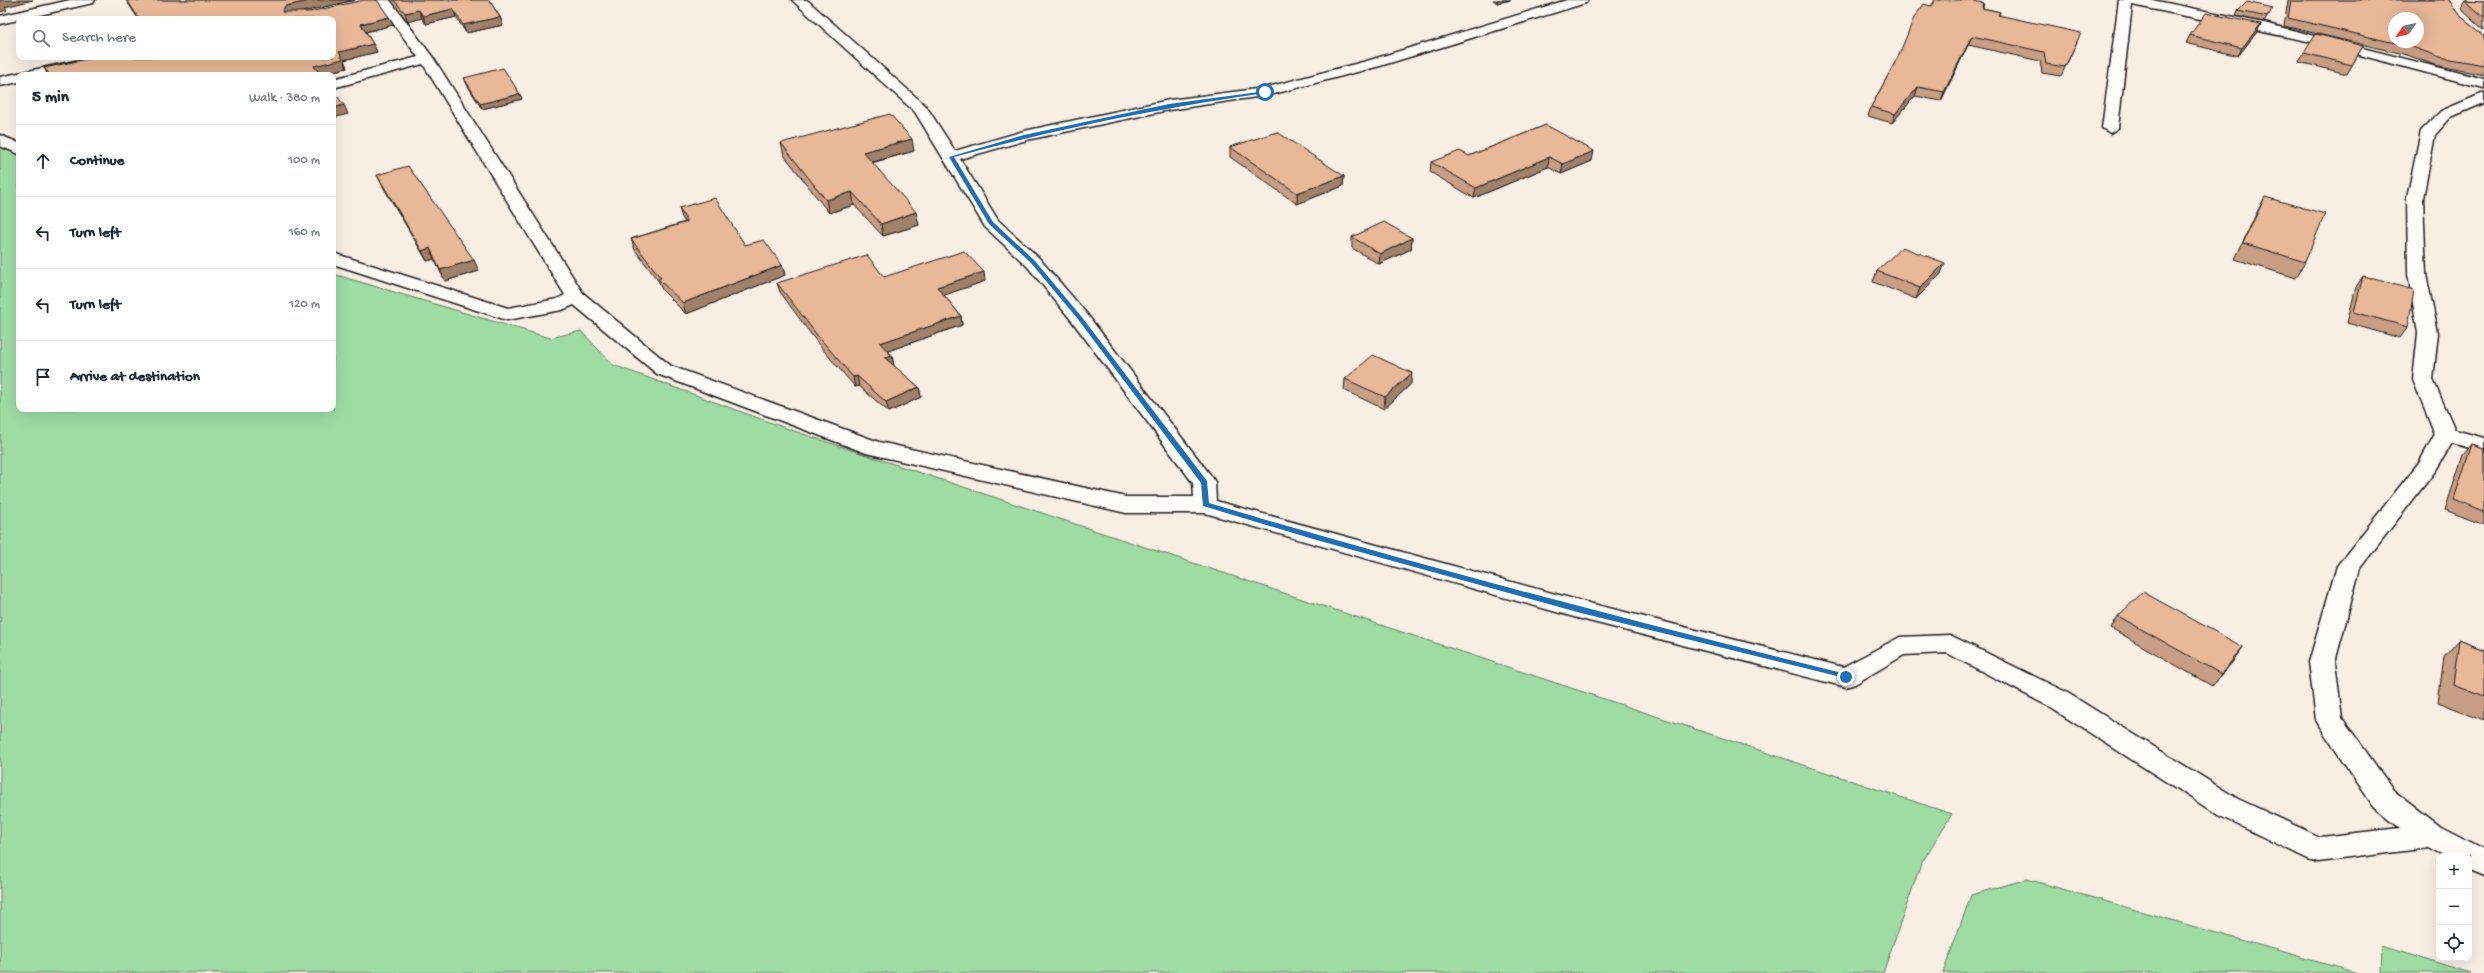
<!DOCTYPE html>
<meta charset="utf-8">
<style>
:root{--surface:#fff;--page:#f6f6f7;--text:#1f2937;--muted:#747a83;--line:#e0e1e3}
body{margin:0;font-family:"Gochi Hand",sans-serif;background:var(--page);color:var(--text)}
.controls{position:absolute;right:12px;bottom:12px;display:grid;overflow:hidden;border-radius:8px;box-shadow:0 4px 16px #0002}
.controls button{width:36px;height:36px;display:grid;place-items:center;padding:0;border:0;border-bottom:1px solid var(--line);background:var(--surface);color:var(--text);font:20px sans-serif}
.compass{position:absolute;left:2388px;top:12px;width:36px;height:36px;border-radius:50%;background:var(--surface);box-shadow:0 4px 16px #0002;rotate:236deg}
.stop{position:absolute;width:12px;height:12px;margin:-9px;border:3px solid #1f6fb2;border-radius:50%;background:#fff}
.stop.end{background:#1f6fb2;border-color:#fff;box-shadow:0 1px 4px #0008}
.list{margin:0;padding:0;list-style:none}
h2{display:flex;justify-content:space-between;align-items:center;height:52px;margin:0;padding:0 16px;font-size:17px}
h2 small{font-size:13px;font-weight:400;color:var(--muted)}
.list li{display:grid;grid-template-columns:26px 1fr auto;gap:12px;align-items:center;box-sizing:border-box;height:72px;padding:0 16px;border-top:1px solid var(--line)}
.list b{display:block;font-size:15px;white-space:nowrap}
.list em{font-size:13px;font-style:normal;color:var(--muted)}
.icon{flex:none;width:22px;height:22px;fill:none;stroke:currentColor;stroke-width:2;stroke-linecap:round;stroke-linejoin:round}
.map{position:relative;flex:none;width:2484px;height:973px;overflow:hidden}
.search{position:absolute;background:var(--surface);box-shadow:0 4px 16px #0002;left:16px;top:16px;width:320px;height:44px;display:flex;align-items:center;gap:10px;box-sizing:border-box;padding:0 14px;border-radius:8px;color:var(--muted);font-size:15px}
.panel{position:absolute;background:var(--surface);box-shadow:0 4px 16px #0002;left:16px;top:72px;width:320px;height:340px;border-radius:8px}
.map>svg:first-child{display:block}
.green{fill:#9edca4;stroke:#5d7c60}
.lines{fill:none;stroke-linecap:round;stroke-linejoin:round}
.street-casing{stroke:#1c1c1c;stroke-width:3}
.street{fill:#fdfcf7;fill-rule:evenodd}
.wall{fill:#c89e84;stroke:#1c1c1c}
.shaded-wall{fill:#a2816b;stroke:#1c1c1c}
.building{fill:#e8b899;stroke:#1c1c1c;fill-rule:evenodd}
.route{fill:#1f6fb2}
</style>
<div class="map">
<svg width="2484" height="973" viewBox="0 0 2484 973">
<rect width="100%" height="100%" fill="#f9eee4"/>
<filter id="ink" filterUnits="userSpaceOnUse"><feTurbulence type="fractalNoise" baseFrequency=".025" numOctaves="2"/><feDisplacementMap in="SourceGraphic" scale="8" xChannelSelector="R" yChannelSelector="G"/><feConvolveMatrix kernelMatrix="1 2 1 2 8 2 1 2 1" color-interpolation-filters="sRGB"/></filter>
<g filter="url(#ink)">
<g class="green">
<polygon points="0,142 19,148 19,409 333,409 333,274 550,338 581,331 613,365 794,431 1952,814 1921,864 1883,973 0,973"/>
<polygon points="2027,879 2357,973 1943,973 1971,895"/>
<polygon points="2382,945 2471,973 2381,973"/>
</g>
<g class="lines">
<g class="street-casing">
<g id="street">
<polygon points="70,0 95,0 93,3 0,24 0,16"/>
<polygon points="376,0 390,0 434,59 583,293 671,366 879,442 1126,497 1194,497 1193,483 1072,321 1027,266 985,227 915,112 792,0 807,0 926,106 955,151 1024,131 1169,100 1264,88 1370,60 1567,0 1588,0 1586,3 1380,66 1270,95 1169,110 1027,140 960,159 998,220 1039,258 1086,313 1212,477 1215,482 1216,501 1581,601 1843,667 1900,637 1950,635 2066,692 2238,799 2320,837 2400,828 2374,807 2320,727 2316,720 2309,662 2337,566 2420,461 2435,434 2413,380 2418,333 2408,274 2407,198 2421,131 2441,111 2484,93 2484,103 2451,117 2435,135 2423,198 2426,274 2438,333 2433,380 2455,430 2484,438 2484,452 2452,443 2436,470 2360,568 2335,662 2342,718 2394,791 2441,827 2484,849 2484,875 2469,869 2469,856 2443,856 2428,848 2318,862 2308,859 2218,815 2048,706 1947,653 1904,655 1855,684 1846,687 1581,619 1205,513 1126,513 866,453 657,374 574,305 562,310 507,320 333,264 333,253 508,308 557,299 565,295 423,64 333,88 333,79 418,57"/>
<polygon points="2119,0 2152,0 2264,23 2484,79 2484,88 2307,41 2132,5 2118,128 2110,133 2102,128"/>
<polygon points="94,57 121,57 119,60 51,75 19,75 19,82 0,86 0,77"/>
<polygon points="0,135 19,143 19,154 0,146"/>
</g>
</g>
<use href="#street" class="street"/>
</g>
<g class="wall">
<polygon points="126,0 355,0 299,12 389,17 393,25 366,32 373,44 377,52 344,60 347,68 320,74 321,75 48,75 44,68 333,57 137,17"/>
<polygon points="391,0 489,0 500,17 503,25 466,33 456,17 426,24 422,18 408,22"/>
<polygon points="1493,0 1511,0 1497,3"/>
<polygon points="2288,0 2448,0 2459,15 2484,35 2484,75 2435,65 2407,55 2284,26"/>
<polygon points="2466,1 2484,2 2484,30 2461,9"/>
<polygon points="1984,3 1983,8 2000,12 1999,16 2077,42 2061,76 2042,73 2040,61 1968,45 1941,101 1915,96 1892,123 1868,116 1871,107 1899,55 1931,6"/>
<polygon points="2238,11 2270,13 2264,22 2236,16"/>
<polygon points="2261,24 2257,32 2238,56 2186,43 2190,35"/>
<polygon points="2363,46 2347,74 2299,62 2304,53"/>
<polygon points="464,78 522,99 482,109 466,83"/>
<polygon points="1546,125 1592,161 1561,174 1548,167 1474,198 1430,172 1431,162 1469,156"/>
<polygon points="781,143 914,151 872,163 919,225 883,236 854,205 829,213 784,155"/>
<polygon points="1230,147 1344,176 1343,186 1297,204 1230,157"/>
<polygon points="377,175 479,271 445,281 434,259 427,261 382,185"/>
<polygon points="2265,197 2305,262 2296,278 2235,259 2257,212"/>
<polygon points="679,208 745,245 782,265 785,275 686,314 662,290 659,282 635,250 631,239 685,222 682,218"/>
<polygon points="1352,237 1412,238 1411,249 1379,264 1352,248"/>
<polygon points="1877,271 1941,274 1916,299 1873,282"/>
<polygon points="2363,276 2408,327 2400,338 2347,323 2356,287"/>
<polygon points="884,277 985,281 944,295 961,316 962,325 888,351 892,356 894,366 919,387 921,397 889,412 859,386 855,387 819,345 780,292 777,283"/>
<polygon points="1345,379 1411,384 1384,409 1344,390"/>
<polygon points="2472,444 2484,448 2484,525 2445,510 2463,455"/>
<polygon points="2118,616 2235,659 2212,686 2111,628"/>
<polygon points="2459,640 2484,650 2484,720 2438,702 2444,657"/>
</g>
<g class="shaded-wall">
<polygon points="0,0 33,0 5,7 7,10 0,12"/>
<polygon points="314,0 355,0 289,15 282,12 285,6"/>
<polygon points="1497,0 1511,0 1497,3"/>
<polygon points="453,9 456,17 426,24 423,16"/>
<polygon points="419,10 422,18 408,22 405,13"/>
<polygon points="389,17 393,25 365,32 361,24"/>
<polygon points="500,17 503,25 466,33 463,25"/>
<polygon points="2261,24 2257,32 2238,56 2242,48"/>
<polygon points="1972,36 1968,45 1941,101 1944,92"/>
<polygon points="373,44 377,52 344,60 347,68 318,74 314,66 339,52"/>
<polygon points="1918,87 1915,96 1892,123 1895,114"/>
<polygon points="520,94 522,99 482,109 480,104"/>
<polygon points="344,105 348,114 333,118 333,108"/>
<polygon points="912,139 914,151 865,164 863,152"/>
<polygon points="1594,151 1592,161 1561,174 1563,164"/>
<polygon points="1549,157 1548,167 1474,198 1476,188"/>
<polygon points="1344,176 1343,186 1297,204 1297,193"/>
<polygon points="852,192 854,205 829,213 826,200"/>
<polygon points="916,212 919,225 883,236 881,224"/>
<polygon points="1412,238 1411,249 1379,264 1380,254"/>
<polygon points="430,248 434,259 427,261 422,251"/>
<polygon points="474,260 479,271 445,281 440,270"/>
<polygon points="1945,263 1941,274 1916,299 1920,288"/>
<polygon points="782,265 785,275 686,314 683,303"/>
<polygon points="984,272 985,281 939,297 937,287"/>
<polygon points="961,316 962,325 882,353 880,343"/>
<polygon points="892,356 894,366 885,358"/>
<polygon points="1412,373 1411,384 1384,409 1385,397"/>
<polygon points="857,376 859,386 855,387 853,377"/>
<polygon points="919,387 921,397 889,412 886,402"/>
<polygon points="2243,647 2235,659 2212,686 2221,674"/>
</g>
<g class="building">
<polygon points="127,0 314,0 285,6 282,12 309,12 364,0 377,0 389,17 361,24 373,44 339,52 343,59 314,66 321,75 50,75 44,68 96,57 333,57 333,19 138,19 136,14"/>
<polygon points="394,0 489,0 500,17 463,25 453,9 423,16 419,10 405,13"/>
<polygon points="1935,0 1969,0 1984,3 1982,8 2000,12 1998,15 2081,33 2065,67 2046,64 2044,52 1972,36 1944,92 1918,87 1895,114 1871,107 1899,55 1914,18 1924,4 1931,6"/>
<path d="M2291,0H2448L2459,15L2484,35V65L2440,57L2412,47L2288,18ZM2394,18H2418V42H2394Z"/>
<polygon points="2466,1 2484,2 2484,17"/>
<polygon points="2247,2 2273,8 2267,17 2238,11"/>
<polygon points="2206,13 2261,24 2242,48 2190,35"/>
<polygon points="2316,34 2363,46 2352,65 2304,53"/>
<polygon points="503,68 520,94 480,104 464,78"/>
<polygon points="333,91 344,105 333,108"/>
<polygon points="890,114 912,139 863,152 916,212 881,224 852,192 826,200 781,143"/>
<polygon points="1546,125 1594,151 1563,164 1549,157 1476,188 1431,162 1460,151 1469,156"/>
<polygon points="1277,132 1344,176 1297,193 1230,147"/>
<polygon points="408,166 474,260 440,270 430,248 422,251 377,175"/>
<polygon points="2265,197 2325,214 2305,262 2243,243"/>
<polygon points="715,198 745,245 764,240 782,265 683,303 658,279 661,278 631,239 687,222 679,208"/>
<polygon points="1384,222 1412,238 1380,254 1352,237"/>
<polygon points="1902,247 1945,263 1920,288 1877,271"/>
<polygon points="964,251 984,272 937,287 961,316 880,343 892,356 885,358 919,387 886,402 857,376 853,377 817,335 777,283 867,255 884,277"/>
<polygon points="2363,276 2414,290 2408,327 2354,312"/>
<polygon points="1373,355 1412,373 1385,397 1345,379"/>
<polygon points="2472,444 2484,448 2484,511 2454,499"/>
<polygon points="2143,592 2243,647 2221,674 2118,616"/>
<polygon points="2459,640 2484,650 2484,697 2453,685"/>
</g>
</g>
<path class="route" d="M1266,91L1265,93C1159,108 1057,129 954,157L993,222L1035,261L1081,316L1207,481L1209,503C1419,566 1633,621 1846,674L1850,677L1849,679L1581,613L1313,539L1203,506L1201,483L1077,318L1031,263L989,224L949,157L1024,135L1169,104Z"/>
</svg>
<div class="controls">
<button>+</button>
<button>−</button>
<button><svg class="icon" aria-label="locate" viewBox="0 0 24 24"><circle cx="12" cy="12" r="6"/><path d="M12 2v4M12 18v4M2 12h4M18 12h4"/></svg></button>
</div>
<svg class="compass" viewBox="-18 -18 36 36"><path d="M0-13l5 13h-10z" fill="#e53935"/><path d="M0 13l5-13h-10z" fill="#747a83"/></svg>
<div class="stop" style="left:1265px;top:92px"></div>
<div class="stop end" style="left:1846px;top:677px"></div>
<div class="search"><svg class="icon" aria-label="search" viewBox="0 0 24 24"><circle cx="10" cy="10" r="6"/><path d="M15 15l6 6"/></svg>Search here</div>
<section class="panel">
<h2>5 min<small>Walk · 380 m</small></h2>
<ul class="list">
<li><svg class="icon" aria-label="ahead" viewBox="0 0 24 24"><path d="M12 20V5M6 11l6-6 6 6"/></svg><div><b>Continue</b></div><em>100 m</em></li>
<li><svg class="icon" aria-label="left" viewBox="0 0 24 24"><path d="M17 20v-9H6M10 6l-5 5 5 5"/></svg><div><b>Turn left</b></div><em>160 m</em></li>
<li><svg class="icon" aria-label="left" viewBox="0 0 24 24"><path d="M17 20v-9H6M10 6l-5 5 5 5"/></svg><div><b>Turn left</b></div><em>120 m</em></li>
<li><svg class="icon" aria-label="arrive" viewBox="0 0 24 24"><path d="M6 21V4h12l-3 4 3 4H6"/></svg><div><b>Arrive at destination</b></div></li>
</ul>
</section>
</div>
